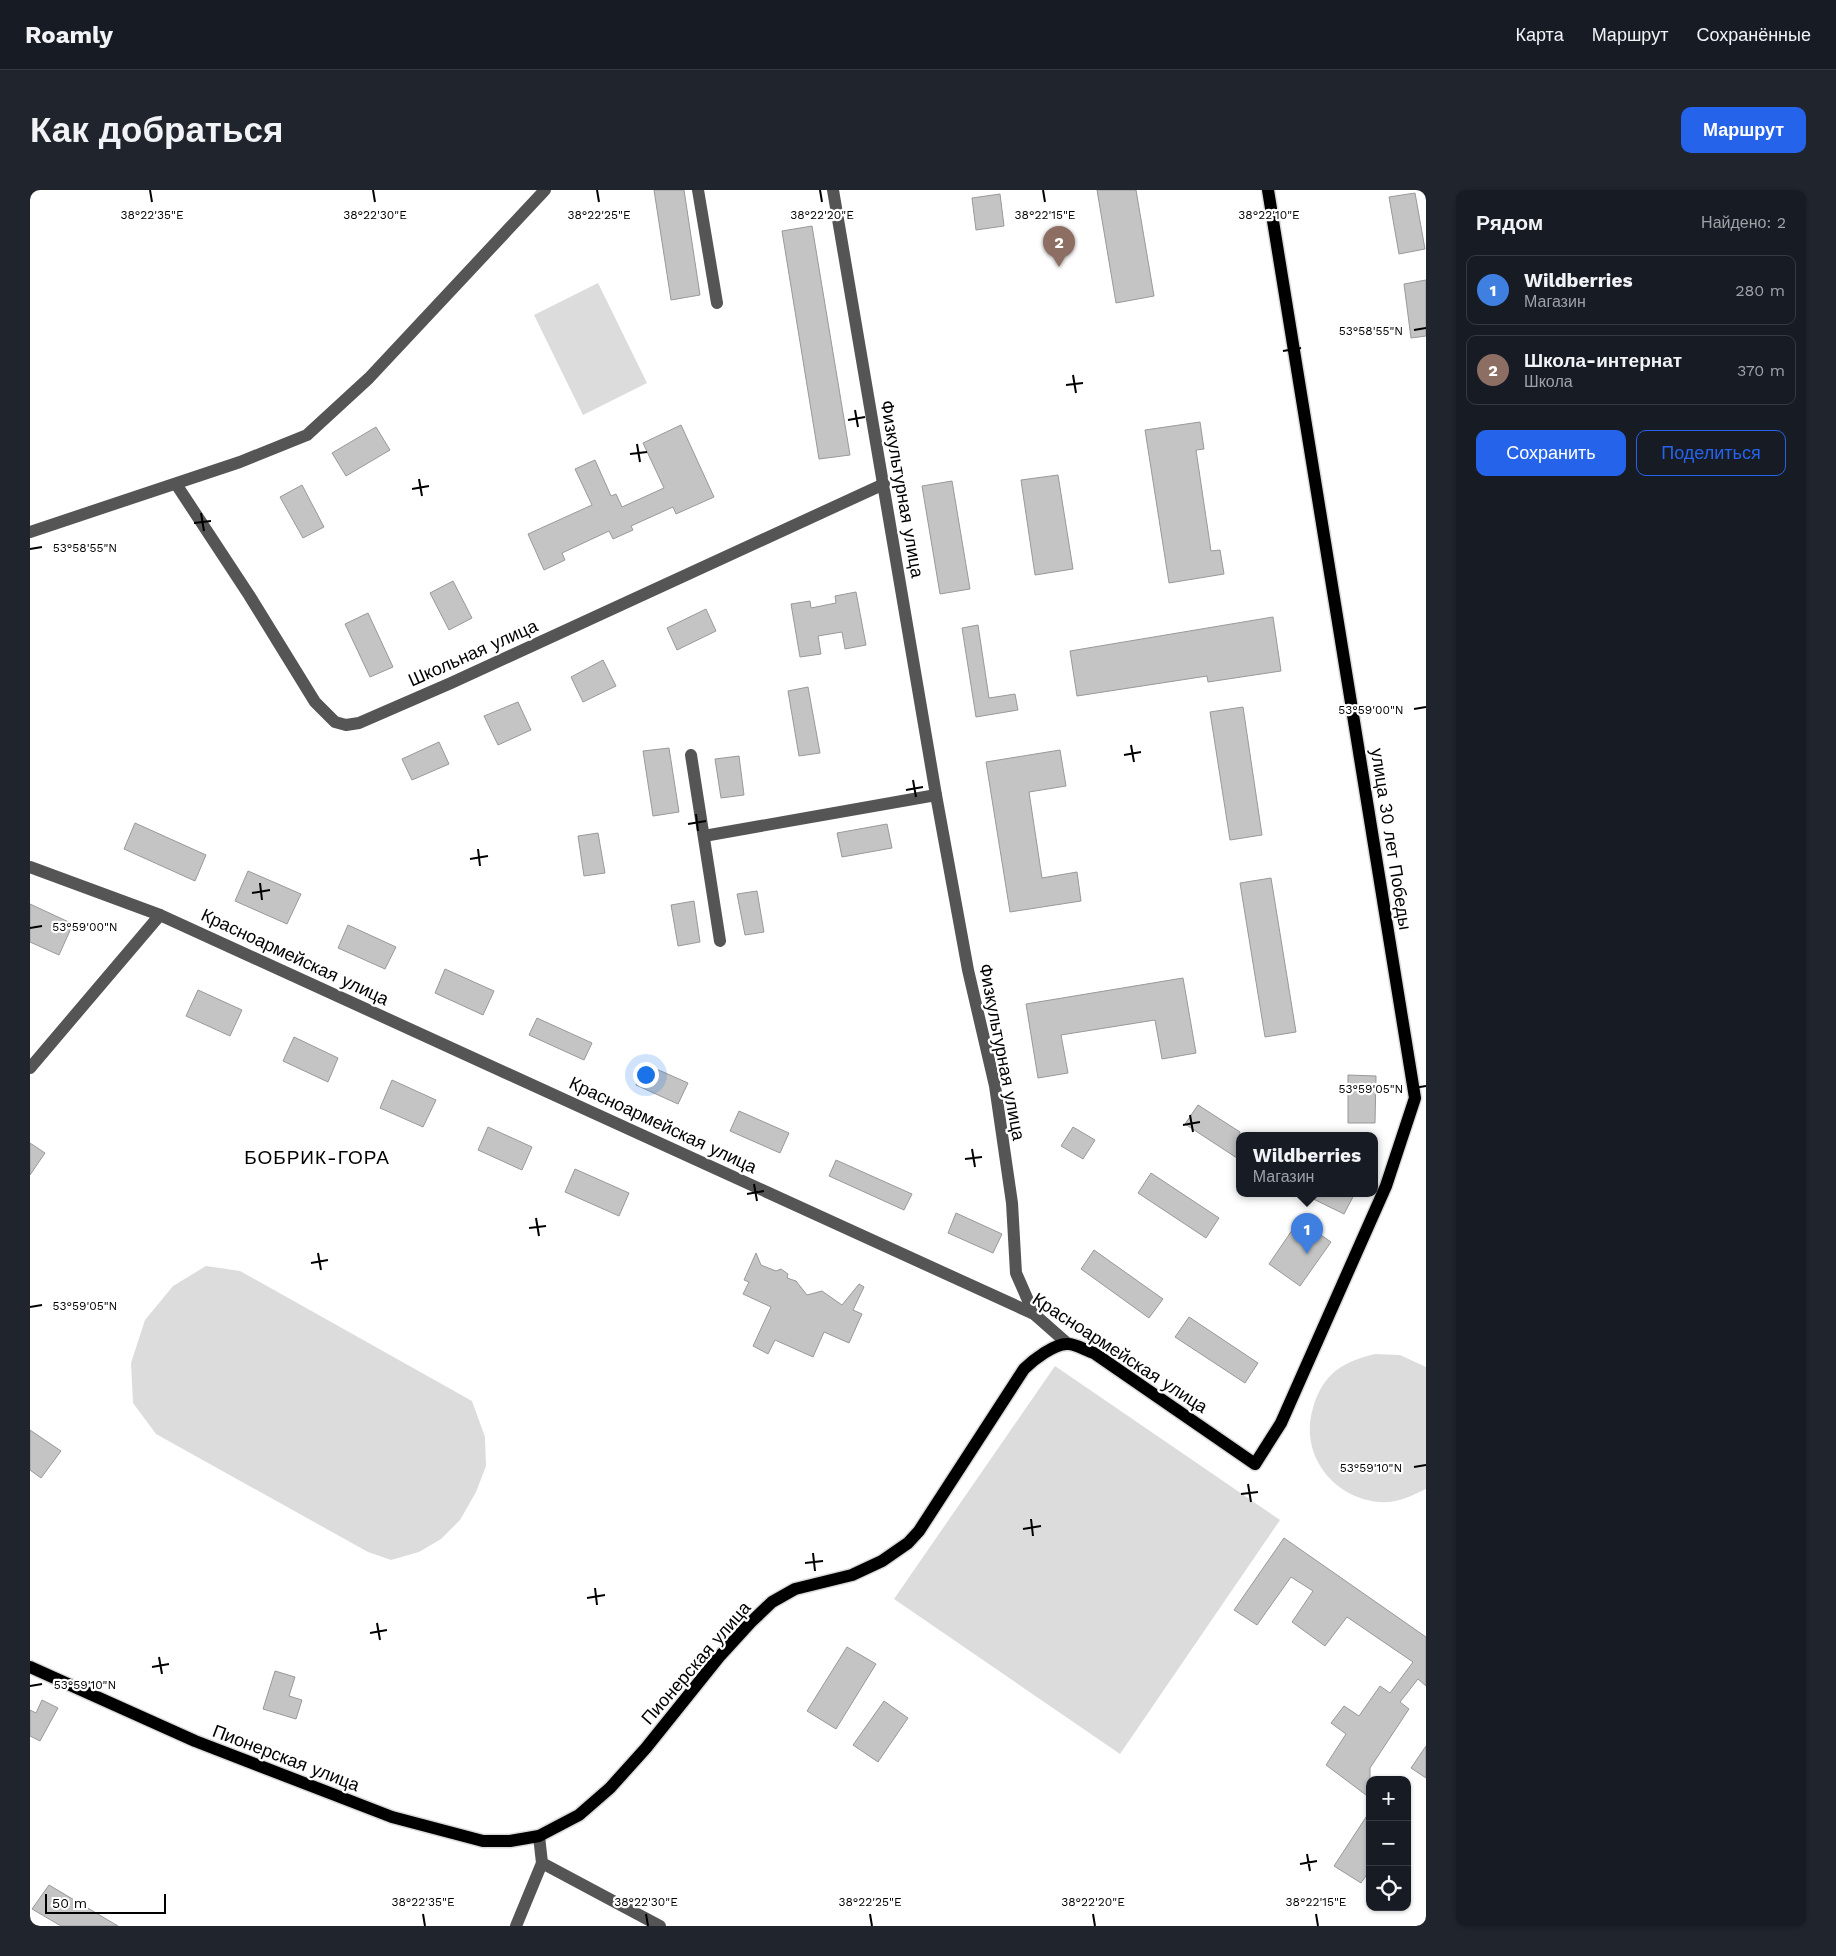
<!DOCTYPE html>
<html lang="ru">
<meta charset="utf-8">
<style>
:root{--surface:#171b24;--page:#20242c;--text:#f1f3f6;--muted:#9ea1a6;--line:#363941;--accent:#2563eb}
body{margin:0;font-family:"Work Sans",sans-serif;background:var(--page);color:var(--text)}
.controls{position:absolute;right:15px;bottom:15px;display:grid;overflow:hidden;border-radius:10px;box-shadow:0 1px 4px #0004}
.controls button{width:45px;height:45px;display:grid;place-items:center;padding:0;border:0;border-bottom:1px solid var(--line);background:var(--surface);color:var(--text);font:25px sans-serif}
.scale{position:absolute;left:15px;bottom:12px;width:121px;box-sizing:border-box;padding-left:5px;border:2px solid #000;border-top:0;font-size:14px;line-height:18px;white-space:nowrap;color:#000;-webkit-text-stroke:4px #fff;paint-order:stroke}
.you{position:absolute;left:615px;top:884px;width:18px;height:18px;margin:-12px;border:4px solid #fff;border-radius:50%;background:#1a73e8;box-shadow:0 0 0 8px #1a73e833}
.badge{display:grid;place-items:center;width:32px;height:32px;border-radius:50%;background:var(--accent);color:#fff;font-size:16px;font-weight:700}
.pin{position:absolute;translate:-50% -41px;filter:drop-shadow(0 1px 2px #0008)}
.pin::after{content:'';position:absolute;top:26px;width:18px;height:15px;background:inherit;clip-path:polygon(0 0,100% 0,50% 100%)}
.popup{position:absolute;left:1206px;top:942px;width:142px;height:65px;box-sizing:border-box;display:grid;place-content:center;border-radius:10px;background:var(--surface);filter:drop-shadow(0 1px 4px #0005);font-size:16px;white-space:nowrap;color:var(--muted)}
.popup b{font-size:19px;color:var(--text)}
.popup::after{content:'';position:absolute;left:50%;top:100%;margin-left:-10px;border:10px solid transparent;border-top-color:var(--surface)}
.list{margin:0;padding:0;list-style:none}
h2{display:flex;justify-content:space-between;align-items:center;height:65px;margin:0;padding:0 20px;font-size:21px}
h2 small{font-size:16px;font-weight:400;color:var(--muted)}
.list li{display:grid;grid-template-columns:32px 1fr auto;gap:15px;align-items:center;box-sizing:border-box;height:70px;margin:0 10px 10px;padding:0 10px;border:1px solid var(--line);border-radius:10px}
.list b{display:block;font-size:19px;white-space:nowrap}
.list p{margin:0;font-size:16px;white-space:nowrap;color:var(--muted)}
.list em{font-size:16px;font-style:normal;color:var(--muted)}
.actions{display:flex;gap:10px;padding:15px 20px}
.actions a{flex:1;padding:11px 0;border:1px solid var(--accent);border-radius:10px;text-align:center;font-size:18px;color:var(--accent)}
.actions .main{background:var(--accent);color:#fff}
.icon{flex:none;width:28px;height:28px;fill:none;stroke:currentColor;stroke-width:2;stroke-linecap:round;stroke-linejoin:round}
.map{position:relative;flex:none;width:1396px;height:1736px;overflow:hidden;border-radius:10px}
header{display:flex;align-items:center;gap:30px;box-sizing:border-box;height:70px;padding:0 25px;background:var(--surface);border-bottom:1px solid var(--line)}
header strong{font-size:24px}
nav{display:flex;gap:28px;margin-inline-start:auto;font-size:18px}
.intro{display:flex;align-items:center;justify-content:space-between;box-sizing:border-box;height:120px;padding:0 30px}
h1{margin:0;font-size:35px}
.button{padding:12px 22px;border-radius:10px;background:var(--accent);color:#fff;font-size:18px;font-weight:700}
main{display:flex;gap:30px;padding:0 30px}
aside{flex:1;background:var(--surface);border-radius:10px;box-shadow:0 1px 4px #0004}
.map>svg:first-child{display:block}
.green{fill:#dcdcdc}
.building{fill:#c4c4c4;stroke:#999}
.lines{fill:none;stroke-linecap:round;stroke-linejoin:round}
.major-casing{stroke:#dbdbdb;stroke-width:15}
.minor{stroke:#555;stroke-width:12}
.major{stroke:#000;stroke-width:12}
.ticks{fill:none;stroke:#000;stroke-width:2}
.labels{text-anchor:middle;stroke-width:4.5;stroke-linejoin:round;paint-order:stroke}
.street-label{font-size:18px;fill:#000;stroke:#fff}
.neighbourhood-label{font-size:19px;letter-spacing:1px;fill:#000;stroke:#fff}
.ticks-label{font-size:12px;text-anchor:middle;fill:#000;stroke:#fff;stroke-width:4.5;stroke-linejoin:round;paint-order:stroke}
</style>
<header>
<strong>Roamly</strong>
<nav><a>Карта</a><a>Маршрут</a><a>Сохранённые</a></nav>
</header>
<div class="intro"><h1>Как добраться</h1><a class="button">Маршрут</a></div>
<main>
<div class="map">
<svg width="1396" height="1736" viewBox="0 0 1396 1736">
<rect width="100%" height="100%" fill="#fff"/>
<g class="green">
<polygon points="568,93 617,193 553,225 504,125"/>
<polygon points="176,1076 210,1081 442,1211 455,1247 456,1276 446,1302 430,1330 411,1349 389,1362 361,1370 338,1362 126,1244 103,1213 101,1173 115,1130 143,1096"/>
<path d="M1345,1164L1370,1165L1396,1177V1299C1381,1306 1366,1314 1349,1312C1303,1308 1269,1264 1283,1218C1286,1206 1292,1194 1301,1185C1313,1173 1329,1168 1345,1164Z"/>
<polygon points="1025,1176 1250,1330 1090,1564 864,1409"/>
</g>
<g class="building">
<polygon points="624,0 654,0 670,105 641,110"/>
<polygon points="1067,0 1106,0 1124,106 1086,113"/>
<polygon points="1385,3 1395,59 1369,64 1359,7"/>
<polygon points="970,4 974,36 946,40 942,8"/>
<polygon points="782,36 820,265 789,269 752,41"/>
<polygon points="1396,90 1396,146 1381,148 1374,94"/>
<polygon points="1170,232 1174,259 1166,260 1181,361 1190,360 1194,384 1139,393 1115,240"/>
<polygon points="651,235 684,307 646,324 643,317 601,336 603,340 583,349 579,341 532,363 535,370 514,380 498,344 562,315 545,279 565,270 581,306 586,304 592,317 634,298 613,253"/>
<polygon points="346,237 360,260 316,286 302,263"/>
<polygon points="1028,285 1043,379 1005,385 991,290"/>
<polygon points="922,291 940,399 910,404 892,296"/>
<polygon points="272,295 294,337 273,348 250,307"/>
<polygon points="423,391 442,428 419,440 400,403"/>
<polygon points="826,402 836,455 815,459 812,442 788,446 791,464 770,467 761,414 780,411 781,418 806,413 805,406"/>
<polygon points="676,419 686,441 647,460 637,438"/>
<polygon points="338,423 363,477 340,487 315,434"/>
<polygon points="1243,427 1251,481 1178,492 1177,486 1047,506 1040,461"/>
<polygon points="948,435 959,508 985,504 988,520 946,527 932,438"/>
<polygon points="573,470 586,496 553,512 541,487"/>
<polygon points="778,497 790,563 769,566 758,501"/>
<polygon points="488,512 501,540 468,555 454,526"/>
<polygon points="1213,517 1232,645 1200,650 1180,522"/>
<polygon points="409,552 419,574 382,590 372,569"/>
<polygon points="639,558 649,622 623,626 613,561"/>
<polygon points="1030,560 1036,596 999,602 1012,688 1047,682 1051,711 980,722 956,572"/>
<polygon points="709,566 714,605 691,608 685,569"/>
<polygon points="105,633 176,665 165,691 94,659"/>
<polygon points="857,634 862,658 812,667 807,643"/>
<polygon points="568,643 575,683 554,686 548,646"/>
<polygon points="218,681 271,704 257,734 205,711"/>
<polygon points="1241,688 1266,842 1235,847 1210,693"/>
<polygon points="727,701 734,742 715,745 707,704"/>
<polygon points="664,711 670,752 648,756 641,715"/>
<polygon points="0,714 43,734 29,765 0,752"/>
<polygon points="318,735 366,757 355,779 308,758"/>
<polygon points="415,779 464,801 453,825 405,803"/>
<polygon points="1153,788 1166,863 1132,869 1125,830 1031,845 1038,883 1008,888 996,814"/>
<polygon points="168,800 212,820 200,846 156,826"/>
<polygon points="507,828 562,853 554,870 499,845"/>
<polygon points="264,847 308,868 298,892 253,871"/>
<polygon points="615,874 658,893 648,914 606,895"/>
<polygon points="1318,885 1346,886 1345,933 1318,933"/>
<polygon points="362,890 406,910 393,937 350,918"/>
<polygon points="1168,915 1210,942 1210,970 1155,934"/>
<polygon points="709,921 759,943 750,963 700,941"/>
<polygon points="458,937 502,957 492,980 448,960"/>
<polygon points="1043,937 1065,950 1053,969 1031,956"/>
<polygon points="0,953 15,963 0,985"/>
<polygon points="806,970 882,1004 874,1020 799,986"/>
<polygon points="545,979 599,1003 589,1026 535,1002"/>
<polygon points="1121,983 1189,1028 1176,1048 1108,1003"/>
<polygon points="1271,1003 1325,1003 1314,1024"/>
<polygon points="926,1023 972,1044 963,1063 918,1043"/>
<polygon points="1269,1030 1301,1052 1270,1096 1239,1074"/>
<polygon points="1064,1060 1133,1109 1119,1128 1051,1079"/>
<polygon points="726,1063 731,1075 746,1081 751,1079 758,1084 757,1088 766,1091 777,1105 792,1101 812,1115 829,1094 834,1097 823,1120 832,1124 819,1153 794,1142 783,1167 745,1150 738,1164 723,1156 741,1117 713,1104 719,1092 714,1090"/>
<polygon points="1159,1127 1228,1173 1215,1193 1145,1147"/>
<polygon points="0,1240 31,1261 11,1288 0,1280"/>
<polygon points="1254,1348 1396,1447 1396,1496 1388,1489 1370,1512 1379,1519 1340,1578 1340,1608 1296,1575 1316,1544 1301,1533 1314,1516 1329,1526 1350,1496 1360,1503 1383,1472 1317,1427 1295,1456 1262,1432 1283,1401 1261,1387 1227,1435 1204,1420"/>
<polygon points="817,1457 846,1474 806,1539 777,1521"/>
<polygon points="245,1481 265,1487 259,1506 272,1510 266,1529 233,1519"/>
<polygon points="12,1510 28,1518 10,1551 0,1546 0,1520 6,1523"/>
<polygon points="854,1511 878,1528 848,1572 823,1555"/>
<polygon points="1396,1556 1396,1588 1381,1578"/>
<polygon points="1340,1621 1340,1680 1331,1693 1304,1676"/>
<polygon points="19,1695 88,1736 31,1736 2,1719"/>
</g>
<g class="lines">
<g class="major-casing">
<path id="major" d="M0,1477L165,1551L362,1627L453,1651H480L509,1646L549,1625L580,1598L616,1558L689,1467L721,1432L742,1412L765,1399L822,1385L852,1371L878,1353L889,1341L994,1179C1003,1170 1025,1153 1038,1154C1046,1154 1057,1161 1064,1163L1225,1274L1251,1233L1356,996L1385,908L1238,0"/>
</g>
<g class="minor">
<polyline points="668,0 687,113"/>
<polyline points="803,0 906,605 938,780 965,896 982,1013 986,1083 1004,1124"/>
<polyline points="146,294 219,405 285,512 305,532 316,535 329,533 421,493 854,294"/>
<polyline points="0,342 210,272 277,245 339,188 515,0"/>
<polyline points="661,565 690,751"/>
<polyline points="674,646 906,605"/>
<polyline points="0,677 130,725 1004,1124 1038,1154"/>
<polyline points="0,878 130,725"/>
<polyline points="509,1646 512,1673 630,1736"/>
<polyline points="486,1736 512,1673"/>
</g>
<use href="#major" class="major"/>
</g>
<path class="ticks" d="M120,0L122,12M343,0L345,12M567,0L569,12M790,0L792,12M1013,0L1015,12M1237,0L1239,12M1384,140L1396,138M1261,151L1263,168M1253,161L1271,158M1043,185L1046,203M1036,195L1053,193M825,220L828,237M818,230L835,227M607,254L610,272M600,264L617,262M389,289L392,306M382,299L399,296M171,323L174,341M164,333L181,331M0,359L12,357M1384,519L1396,517M1101,555L1104,572M1094,565L1111,562M883,590L886,607M876,600L893,597M666,624L668,641M658,634L676,631M448,659L450,676M440,669L458,666M230,693L232,710M222,703L240,700M0,738L12,736M1384,898L1396,896M1160,925L1163,942M1153,935L1170,932M942,959L945,977M935,969L952,967M724,994L727,1011M717,1004L734,1001M506,1028L509,1046M499,1038L516,1036M288,1063L291,1080M281,1073L298,1070M0,1117L12,1115M1384,1277L1396,1275M1218,1294L1221,1312M1211,1304L1228,1302M1001,1329L1003,1346M993,1339L1011,1336M783,1363L785,1381M775,1373L793,1371M565,1398L567,1415M557,1408L575,1405M347,1433L350,1450M340,1443L357,1440M129,1467L132,1484M122,1477L139,1474M0,1496L12,1494M1277,1664L1280,1681M1270,1674L1287,1671M393,1724L395,1736M616,1724L618,1736M840,1724L842,1736M1063,1724L1065,1736M1286,1724L1288,1736"/>
<g class="labels">
<g class="street-label">
<text transform="translate(872 299) rotate(80)" y="6">Физкультурная улица</text>
<text transform="translate(443 463) rotate(-24)" y="6">Школьная улица</text>
<text transform="translate(1361 649) rotate(81)" y="6">улица 30 лет Победы</text>
<text transform="translate(265 767) rotate(25)" y="6">Красноармейская улица</text>
<text transform="translate(972 862) rotate(79)" y="6">Физкультурная улица</text>
<text transform="translate(633 935) rotate(25)" y="6">Красноармейская улица</text>
<text transform="translate(1090 1163) rotate(33)" y="6">Красноармейская улица</text>
<text transform="translate(666 1473) rotate(-49)" y="6">Пионерская улица</text>
<text transform="translate(256 1568) rotate(21)" y="6">Пионерская улица</text>
</g>
<g class="neighbourhood-label">
<text x="287" y="974">БОБРИК-ГОРА</text>
</g>
</g>
<g class="ticks-label">
<text x="122" y="29">38°22'35"E</text>
<text x="345" y="29">38°22'30"E</text>
<text x="569" y="29">38°22'25"E</text>
<text x="792" y="29">38°22'20"E</text>
<text x="1015" y="29">38°22'15"E</text>
<text x="1239" y="29">38°22'10"E</text>
<text x="1341" y="145">53°58'55"N</text>
<text x="55" y="362">53°58'55"N</text>
<text x="1341" y="524">53°59'00"N</text>
<text x="55" y="741">53°59'00"N</text>
<text x="1341" y="903">53°59'05"N</text>
<text x="55" y="1120">53°59'05"N</text>
<text x="1341" y="1282">53°59'10"N</text>
<text x="55" y="1499">53°59'10"N</text>
<text x="393" y="1716">38°22'35"E</text>
<text x="616" y="1716">38°22'30"E</text>
<text x="840" y="1716">38°22'25"E</text>
<text x="1063" y="1716">38°22'20"E</text>
<text x="1286" y="1716">38°22'15"E</text>
</g>
</svg>
<div class="controls">
<button>+</button>
<button>−</button>
<button><svg class="icon" aria-label="locate" viewBox="0 0 24 24"><circle cx="12" cy="12" r="6"/><path d="M12 2v4M12 18v4M2 12h4M18 12h4"/></svg></button>
</div>
<div class="scale">50 m</div>
<div class="you"></div>
<div class="pin badge" style="left:1277px;top:1064px;background:#3f7fe0">1</div>
<div class="popup"><b>Wildberries</b>Магазин</div>
<div class="pin badge" style="left:1029px;top:77px;background:#8d6e63">2</div>
</div>
<aside>
<h2>Рядом<small>Найдено: 2</small></h2>
<ul class="list">
<li><span class="badge" style="background:#3f7fe0">1</span><div><b>Wildberries</b><p>Магазин</p></div><em>280 m</em></li>
<li><span class="badge" style="background:#8d6e63">2</span><div><b>Школа-интернат</b><p>Школа</p></div><em>370 m</em></li>
</ul>
<div class="actions"><a class="main">Сохранить</a><a>Поделиться</a></div>
</aside>
</main>
